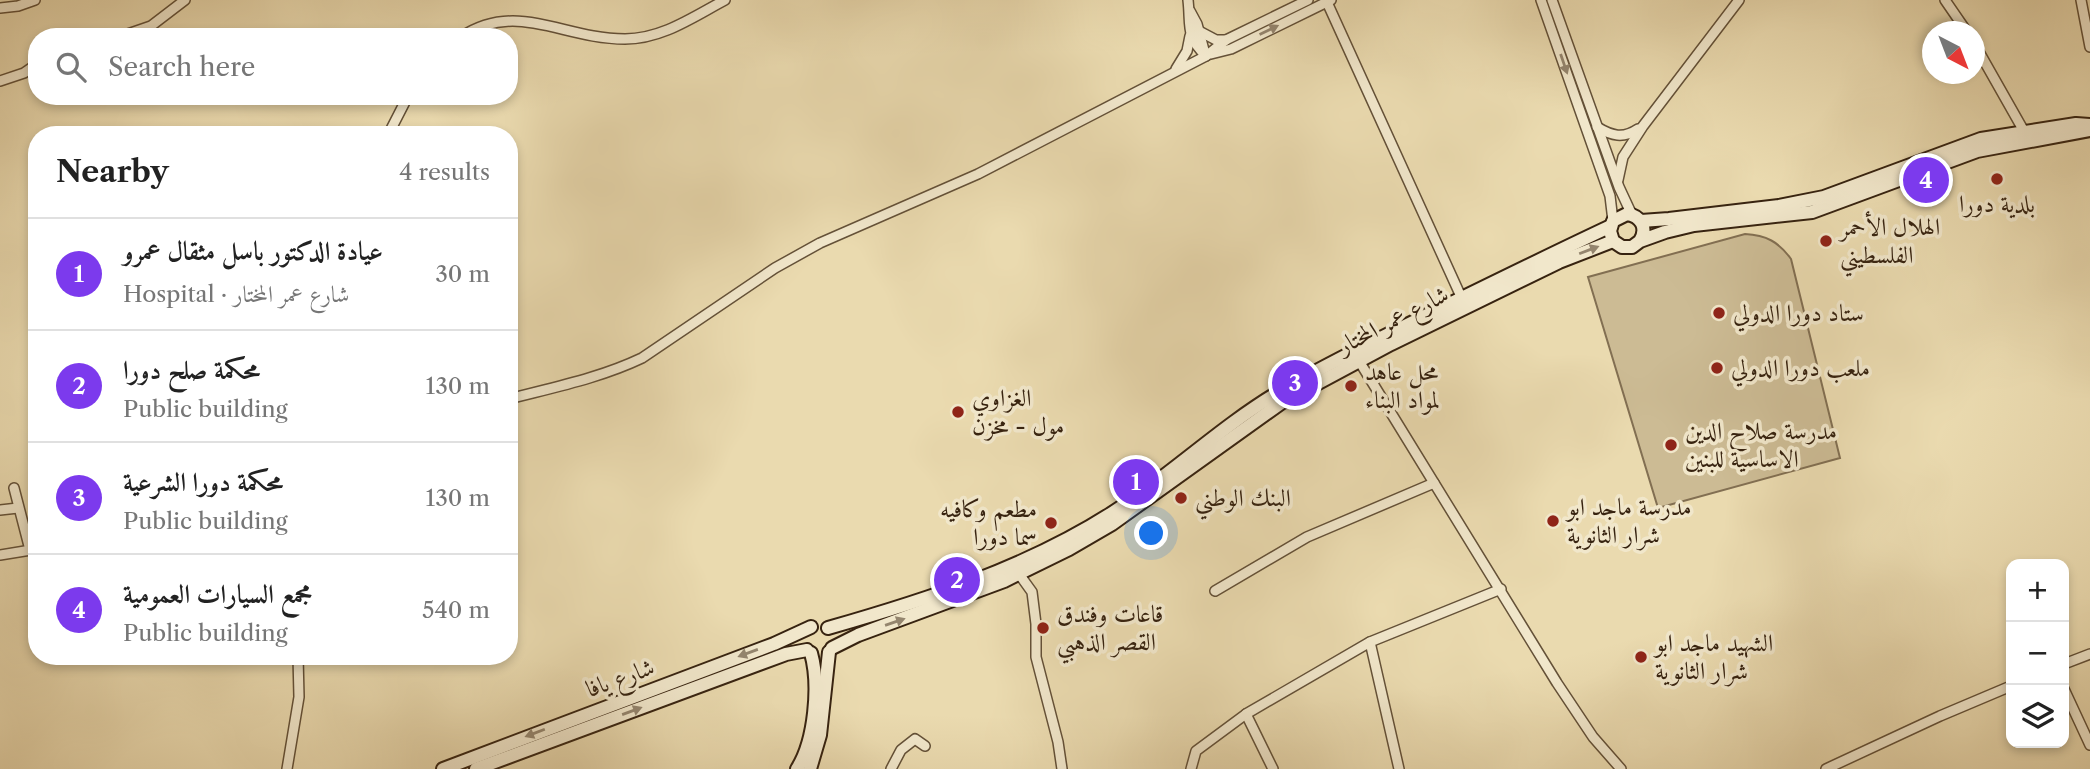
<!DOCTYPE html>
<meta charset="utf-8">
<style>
:root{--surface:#fff;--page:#f2f2f2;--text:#222;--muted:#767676;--line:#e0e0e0;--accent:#7c3aed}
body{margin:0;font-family:"Libre Caslon Text",Amiri,serif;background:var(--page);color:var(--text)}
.controls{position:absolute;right:21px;bottom:21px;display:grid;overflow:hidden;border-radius:14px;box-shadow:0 4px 10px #0003}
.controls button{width:63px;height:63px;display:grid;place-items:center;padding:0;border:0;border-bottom:2px solid var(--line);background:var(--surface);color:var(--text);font:35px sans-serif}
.compass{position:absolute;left:1922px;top:21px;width:63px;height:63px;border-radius:50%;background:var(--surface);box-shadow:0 4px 10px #0003;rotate:138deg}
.you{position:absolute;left:1152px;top:534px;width:24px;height:24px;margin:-18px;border:5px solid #fff;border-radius:50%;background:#1a73e8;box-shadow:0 0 0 10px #1a73e833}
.badge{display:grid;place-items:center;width:46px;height:46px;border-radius:50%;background:var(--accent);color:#fff;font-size:23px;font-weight:700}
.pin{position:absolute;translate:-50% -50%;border:4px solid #fff;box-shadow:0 2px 7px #0006}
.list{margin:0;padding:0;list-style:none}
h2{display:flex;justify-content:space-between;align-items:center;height:91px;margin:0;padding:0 28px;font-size:30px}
h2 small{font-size:23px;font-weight:400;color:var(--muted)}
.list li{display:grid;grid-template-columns:46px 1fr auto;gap:21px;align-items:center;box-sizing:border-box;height:112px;padding:0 28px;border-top:2px solid var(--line)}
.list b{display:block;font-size:26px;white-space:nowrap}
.list p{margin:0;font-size:23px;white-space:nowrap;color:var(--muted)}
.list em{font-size:23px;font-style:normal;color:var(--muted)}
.icon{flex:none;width:38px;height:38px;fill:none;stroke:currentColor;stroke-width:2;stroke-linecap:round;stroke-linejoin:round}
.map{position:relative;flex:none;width:2090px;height:769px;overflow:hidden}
.search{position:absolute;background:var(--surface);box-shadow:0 4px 10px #0003;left:28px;top:28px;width:490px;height:77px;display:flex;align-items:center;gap:18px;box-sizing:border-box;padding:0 24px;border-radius:28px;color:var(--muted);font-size:26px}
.panel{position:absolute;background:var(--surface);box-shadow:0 4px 10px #0003;left:28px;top:126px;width:490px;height:539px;border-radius:28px}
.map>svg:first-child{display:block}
.green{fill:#ccbb94;stroke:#826f52;stroke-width:2}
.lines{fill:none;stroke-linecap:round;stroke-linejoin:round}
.street-casing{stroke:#645138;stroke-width:12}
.secondary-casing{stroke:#372310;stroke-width:16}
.street{stroke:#f1e7cb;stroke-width:9}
.secondary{stroke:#f1e7cb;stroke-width:12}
.oneway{fill:#94856e}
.poi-dot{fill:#8f2418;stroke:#f1e7cb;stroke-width:2.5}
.labels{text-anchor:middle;stroke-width:7;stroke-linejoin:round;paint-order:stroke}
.poi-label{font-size:24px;fill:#372310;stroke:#f1e7cb;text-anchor:start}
.street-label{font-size:24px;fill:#372310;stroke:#f1e7cb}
</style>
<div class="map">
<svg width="2090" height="769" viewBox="0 0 2090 769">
<rect width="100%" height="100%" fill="#eadaaf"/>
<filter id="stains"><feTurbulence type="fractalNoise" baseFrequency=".00286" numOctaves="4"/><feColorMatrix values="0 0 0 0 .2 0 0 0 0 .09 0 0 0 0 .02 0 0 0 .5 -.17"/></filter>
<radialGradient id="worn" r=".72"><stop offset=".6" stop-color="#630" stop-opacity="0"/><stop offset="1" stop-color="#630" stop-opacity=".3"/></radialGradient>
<path class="green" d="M1745,234C1766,235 1779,242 1791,259L1840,458L1658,508L1588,277Z"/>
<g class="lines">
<g class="street-casing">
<g id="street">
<path d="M1188,0C1191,26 1185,36 1206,56"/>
<polyline points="1326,0 1463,301"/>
<polyline points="1541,0 1610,196 1613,221"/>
<polyline points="1552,0 1619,187 1632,215"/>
<polyline points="1945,0 1967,32"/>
<polyline points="2081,0 2090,47"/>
<polyline points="0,8 18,6 35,0"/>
<polyline points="1190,11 1197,24 1205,54"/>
<polyline points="1199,31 1216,40 1226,40"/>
<polyline points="119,37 151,26 185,0"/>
<path d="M461,37C517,0 562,39 625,39C662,39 693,17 725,0"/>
<polyline points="1974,43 2025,133"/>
<polyline points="1211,54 1231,49 1331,0"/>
<polyline points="1176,69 1187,51 1190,36"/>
<polyline points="0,81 24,73 37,64"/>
<path d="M1597,127C1612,136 1623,139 1638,129"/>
<polyline points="388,135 408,96"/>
<polyline points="1618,180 1623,157 1643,126 1739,0"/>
<polyline points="1356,356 1557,683 1593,737 1621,769"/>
<path d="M509,399C555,387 600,378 642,358L775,268L820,243L978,174L1206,56L1226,40L1308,0"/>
<polyline points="14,488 30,550"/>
<polyline points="0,510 18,508"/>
<polyline points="0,555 37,549"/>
<polyline points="1019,574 1032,592 1036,624 1036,657 1058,742 1062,769"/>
<polyline points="1215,591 1307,537 1434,483"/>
<polyline points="2064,664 2090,654"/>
<polyline points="2064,689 2090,745"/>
<polyline points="1246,714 1273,769"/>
<polyline points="287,769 299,697 298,656"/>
<polyline points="891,769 901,750 915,739 925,746"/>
<polyline points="1191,769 1196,751 1246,714 1370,642"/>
<polyline points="1399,769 1370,642 1501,589"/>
<polyline points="1826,769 1940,716 2011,686"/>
</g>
</g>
<g class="secondary-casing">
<g id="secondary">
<polyline points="1641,221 1669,219 1779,206 1824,197 1981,139 2076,124 2090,125"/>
<path d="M1640,241C1648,228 1641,216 1627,214L1613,221L1610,231L1613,241L1622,247H1632L1640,241L1665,232L1694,225L1812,212L1977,151L2090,130"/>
<path d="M828,628C926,600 1026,568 1112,513C1170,476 1220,427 1279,392C1323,366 1369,344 1415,321C1480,289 1545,257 1611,226"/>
<polyline points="832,648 858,635 1004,581 1069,549 1112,524 1281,403 1391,344 1559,262 1613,241"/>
<polyline points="443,769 774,644 811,627"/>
<polyline points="476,769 786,654 807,650"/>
<path d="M797,769C815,741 820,685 811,653"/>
<polyline points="810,769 820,735 829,652"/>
</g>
</g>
<use href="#street" class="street"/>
<use href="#secondary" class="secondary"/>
</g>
<defs><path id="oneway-solid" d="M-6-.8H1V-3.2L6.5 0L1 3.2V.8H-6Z" transform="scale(1.75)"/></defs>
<g class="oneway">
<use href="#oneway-solid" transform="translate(1269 30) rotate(-26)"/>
<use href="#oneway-solid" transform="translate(1564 64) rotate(71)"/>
<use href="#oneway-solid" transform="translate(1589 250) rotate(-21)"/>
<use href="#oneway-solid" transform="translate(895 622) rotate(-19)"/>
<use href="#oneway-solid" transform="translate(748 653) rotate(160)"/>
<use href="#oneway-solid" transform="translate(632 711) rotate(-20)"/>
<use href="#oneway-solid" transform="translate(535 733) rotate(159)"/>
</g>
<g class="poi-dot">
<circle cx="1997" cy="179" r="7"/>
<circle cx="1826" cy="241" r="7"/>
<circle cx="1719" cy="313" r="7"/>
<circle cx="1717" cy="368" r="7"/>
<circle cx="1351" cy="386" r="7"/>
<circle cx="958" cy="412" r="7"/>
<circle cx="1671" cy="445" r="7"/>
<circle cx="1181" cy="498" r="7"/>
<circle cx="1553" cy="521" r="7"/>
<circle cx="1051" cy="523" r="7"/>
<circle cx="1043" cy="628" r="7"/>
<circle cx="1641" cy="657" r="7"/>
</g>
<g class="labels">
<g class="poi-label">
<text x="1997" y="212" text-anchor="middle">بلدية دورا</text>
<text x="1840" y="235">الهلال الأحمر<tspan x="1840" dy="28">الفلسطيني</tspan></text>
<text x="1733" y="321">ستاد دورا الدولي</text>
<text x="1731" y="376">ملعب دورا الدولي</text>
<text x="1365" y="380">محل عاهد<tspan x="1365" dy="28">لمواد البناء</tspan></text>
<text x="972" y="406">الغزاوي<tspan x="972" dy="28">مول - مخزن</tspan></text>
<text x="1685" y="439">مدرسة صلاح الدين<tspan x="1685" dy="28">الاساسية للبنين</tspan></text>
<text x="1195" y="506">البنك الوطني</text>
<text x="1567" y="515">مدرسة ماجد ابو<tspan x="1567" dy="28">شرار الثانوية</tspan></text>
<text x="1037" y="517" text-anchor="end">مطعم وكافيه<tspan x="1037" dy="28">سما دورا</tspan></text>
<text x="1057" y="622">قاعات وفندق<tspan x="1057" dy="28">القصر الذهبي</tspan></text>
<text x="1655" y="651">الشهيد ماجد ابو<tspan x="1655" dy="28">شرار الثانوية</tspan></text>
</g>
<g class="street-label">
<text transform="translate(1393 320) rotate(-27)" y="8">شارع عمر المختار</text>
<text transform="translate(620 678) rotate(-20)" y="8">شارع يافا</text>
</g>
</g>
<rect width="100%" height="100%" filter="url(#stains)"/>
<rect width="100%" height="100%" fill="url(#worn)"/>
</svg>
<div class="controls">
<button>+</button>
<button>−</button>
<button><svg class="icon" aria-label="layers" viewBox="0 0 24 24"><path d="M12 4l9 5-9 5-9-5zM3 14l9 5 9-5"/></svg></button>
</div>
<svg class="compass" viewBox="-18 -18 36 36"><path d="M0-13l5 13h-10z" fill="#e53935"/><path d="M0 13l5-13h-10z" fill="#767676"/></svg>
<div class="you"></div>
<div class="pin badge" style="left:1136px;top:482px">1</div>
<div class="pin badge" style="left:957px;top:580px">2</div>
<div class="pin badge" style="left:1295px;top:383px">3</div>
<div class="pin badge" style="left:1926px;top:180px">4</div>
<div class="search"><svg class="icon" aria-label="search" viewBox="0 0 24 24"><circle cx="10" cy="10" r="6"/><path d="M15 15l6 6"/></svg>Search here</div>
<section class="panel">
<h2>Nearby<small>4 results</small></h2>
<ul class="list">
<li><span class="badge">1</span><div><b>عيادة الدكتور باسل مثقال عمرو</b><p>Hospital · شارع عمر المختار</p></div><em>30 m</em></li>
<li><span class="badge">2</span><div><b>محكمة صلح دورا</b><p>Public building</p></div><em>130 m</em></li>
<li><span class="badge">3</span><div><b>محكمة دورا الشرعية</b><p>Public building</p></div><em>130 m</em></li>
<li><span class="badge">4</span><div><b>مجمع السيارات العمومية</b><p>Public building</p></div><em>540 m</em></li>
</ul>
</section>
</div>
